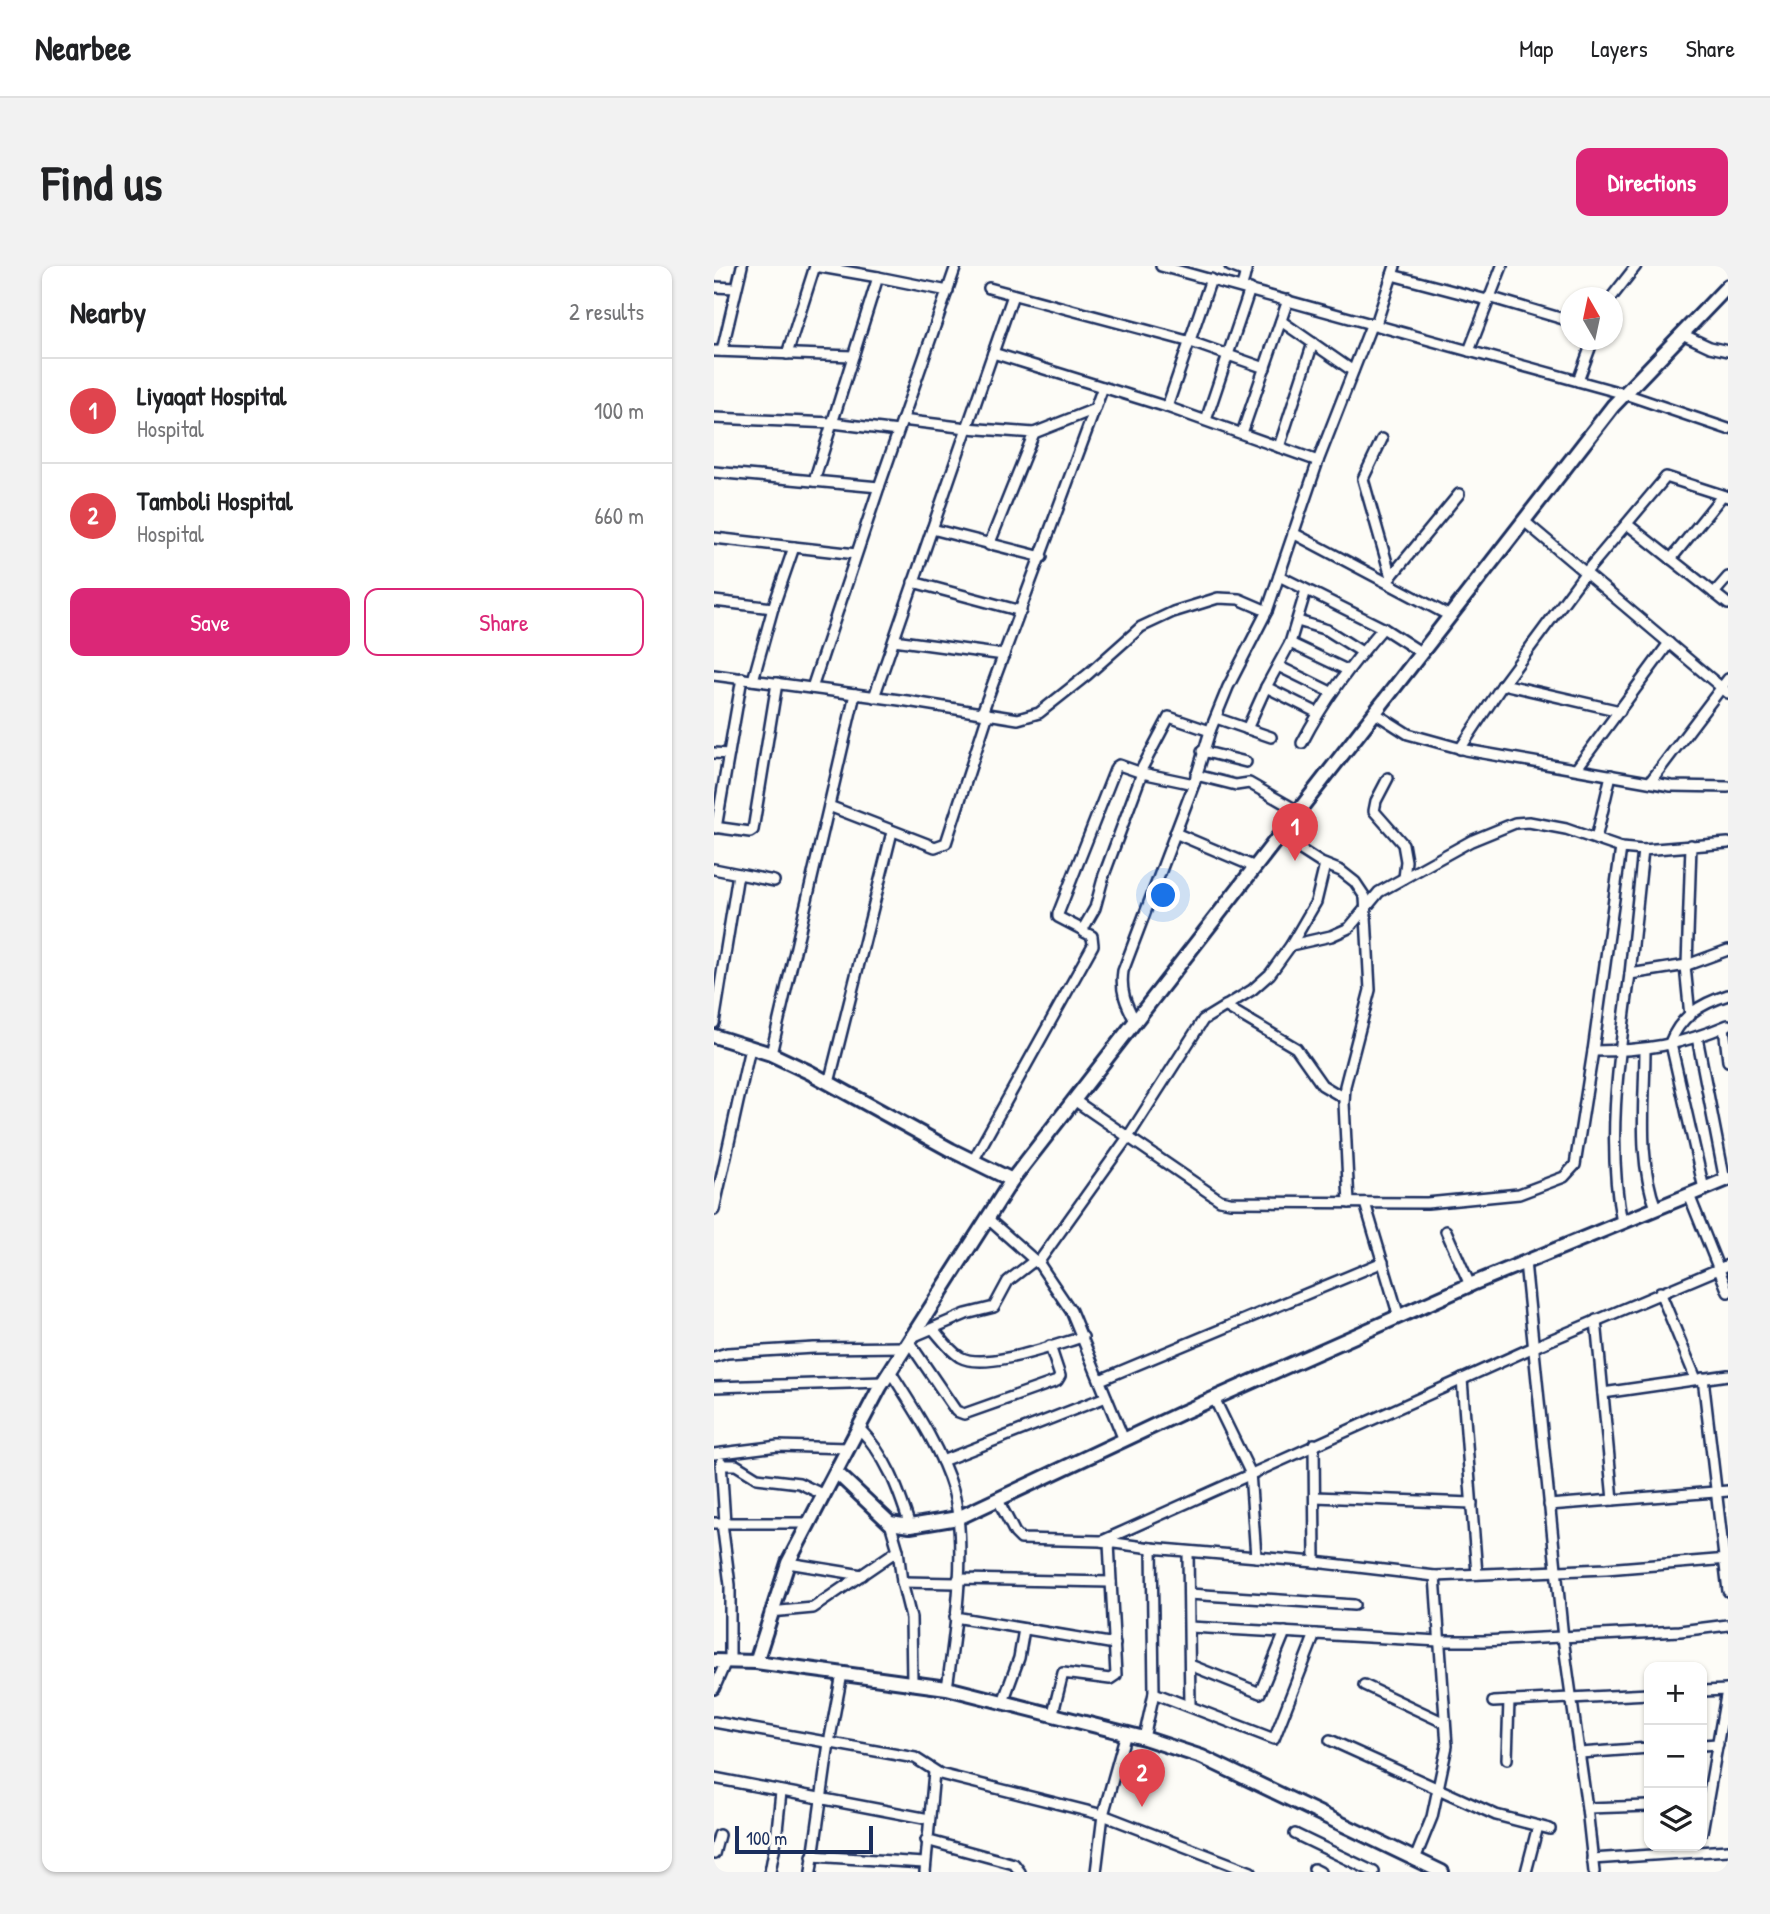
<!DOCTYPE html>
<meta charset="utf-8">
<style>
:root{--surface:#fff;--page:#f2f2f2;--text:#202124;--muted:#757577;--line:#e0e0e0;--accent:#db2777}
body{margin:0;font-family:"Patrick Hand",sans-serif;background:var(--page);color:var(--text)}
.controls{position:absolute;right:21px;bottom:21px;display:grid;overflow:hidden;border-radius:14px;box-shadow:0 2px 5px #0004}
.controls button{width:63px;height:63px;display:grid;place-items:center;padding:0;border:0;border-bottom:2px solid var(--line);background:var(--surface);color:var(--text);font:35px sans-serif}
.compass{position:absolute;left:846px;top:21px;width:63px;height:63px;border-radius:50%;background:var(--surface);box-shadow:0 2px 5px #0004;rotate:351deg}
.scale{position:absolute;left:21px;bottom:18px;width:138px;box-sizing:border-box;padding-left:7px;border:4px solid #1b2f5e;border-top:0;font-size:19px;line-height:24px;white-space:nowrap;color:#1b2f5e;-webkit-text-stroke:5px #fdfcf7;paint-order:stroke}
.you{position:absolute;left:450px;top:630px;width:24px;height:24px;margin:-18px;border:5px solid #fff;border-radius:50%;background:#1a73e8;box-shadow:0 0 0 10px #1a73e833}
.badge{display:grid;place-items:center;width:46px;height:46px;border-radius:50%;background:var(--accent);color:#fff;font-size:23px;font-weight:700}
.pin{position:absolute;translate:-50% -58px;filter:drop-shadow(0 2px 4px #0008)}
.pin::after{content:'';position:absolute;top:37px;width:24px;height:21px;background:inherit;clip-path:polygon(0 0,100% 0,50% 100%)}
.list{margin:0;padding:0;list-style:none}
h2{display:flex;justify-content:space-between;align-items:center;height:91px;margin:0;padding:0 28px;font-size:30px}
h2 small{font-size:23px;font-weight:400;color:var(--muted)}
.list li{display:grid;grid-template-columns:46px 1fr auto;gap:21px;align-items:center;box-sizing:border-box;height:105px;padding:0 28px;border-top:2px solid var(--line)}
.list b{display:block;font-size:26px;white-space:nowrap}
.list p{margin:0;font-size:23px;white-space:nowrap;color:var(--muted)}
.list em{font-size:23px;font-style:normal;color:var(--muted)}
.actions{display:flex;gap:14px;padding:21px 28px}
.actions a{flex:1;padding:16px 0;border:2px solid var(--accent);border-radius:14px;text-align:center;font-size:24px;color:var(--accent)}
.actions .main{background:var(--accent);color:#fff}
.icon{flex:none;width:38px;height:38px;fill:none;stroke:currentColor;stroke-width:2;stroke-linecap:round;stroke-linejoin:round}
.map{position:relative;flex:none;width:1014px;height:1606px;overflow:hidden;border-radius:14px}
header{display:flex;align-items:center;gap:42px;box-sizing:border-box;height:98px;padding:0 35px;background:var(--surface);border-bottom:2px solid var(--line)}
header strong{font-size:33px}
nav{display:flex;gap:38px;margin-inline-start:auto;font-size:24px}
.intro{display:flex;align-items:center;justify-content:space-between;box-sizing:border-box;height:168px;padding:0 42px}
h1{margin:0;font-size:49px}
.button{padding:18px 32px;border-radius:14px;background:var(--accent);color:#fff;font-size:24px;font-weight:700}
main{display:flex;gap:42px;padding:0 42px}
aside{flex:1;background:var(--surface);border-radius:14px;box-shadow:0 2px 5px #0004}
.map>svg:first-child{display:block}
.lines{fill:none;stroke-linecap:round;stroke-linejoin:round}
.street-casing{stroke:#1b2f5e;stroke-width:14}
.secondary-casing{stroke:#1b2f5e;stroke-width:18}
.street{stroke:#fdfcf7;stroke-width:9}
.secondary{stroke:#fdfcf7;stroke-width:12}
</style>
<header>
<strong>Nearbee</strong>
<nav><a>Map</a><a>Layers</a><a>Share</a></nav>
</header>
<div class="intro"><h1>Find us</h1><a class="button">Directions</a></div>
<main>
<aside>
<h2>Nearby<small>2 results</small></h2>
<ul class="list">
<li><span class="badge" style="background:#e0444e">1</span><div><b>Liyaqat Hospital</b><p>Hospital</p></div><em>100 m</em></li>
<li><span class="badge" style="background:#e0444e">2</span><div><b>Tamboli Hospital</b><p>Hospital</p></div><em>660 m</em></li>
</ul>
<div class="actions"><a class="main">Save</a><a>Share</a></div>
</aside>
<div class="map">
<svg width="1014" height="1606" viewBox="0 0 1014 1606">
<rect width="100%" height="100%" fill="#fdfcf7"/>
<filter id="ink" filterUnits="userSpaceOnUse"><feTurbulence type="fractalNoise" baseFrequency=".0143" numOctaves="2"/><feDisplacementMap in="SourceGraphic" scale="14" xChannelSelector="R" yChannelSelector="G"/><feConvolveMatrix kernelMatrix="1 2 1 2 8 2 1 2 1" color-interpolation-filters="sRGB"/></filter>
<g filter="url(#ink)">
<g class="lines">
<g class="street-casing">
<g id="street">
<polyline points="101,0 164,11"/>
<polyline points="447,0 911,128 1014,163"/>
<polyline points="516,0 532,6"/>
<polyline points="678,9 773,34"/>
<polyline points="0,21 22,22"/>
<polyline points="528,21 533,0"/>
<polyline points="275,22 477,76 551,102"/>
<polyline points="775,31 856,55"/>
<polyline points="897,32 922,0"/>
<polyline points="567,55 639,105"/>
<polyline points="662,58 681,0"/>
<polyline points="968,68 996,81 1014,85"/>
<polyline points="0,85 139,90"/>
<polyline points="8,85 28,0"/>
<polyline points="755,85 788,0"/>
<polyline points="279,87 453,141 604,195"/>
<polyline points="73,88 101,0"/>
<polyline points="864,115 879,74"/>
<polyline points="453,141 497,13"/>
<polyline points="0,152 119,157 184,165"/>
<polyline points="188,154 253,162 320,167 275,279"/>
<polyline points="492,154 536,23"/>
<polyline points="320,167 381,143"/>
<polyline points="528,167 574,34"/>
<polyline points="668,173 649,213 677,311"/>
<polyline points="565,181 599,77"/>
<polyline points="0,206 165,221"/>
<polyline points="100,215 164,11 234,25"/>
<polyline points="810,255 1014,427"/>
<polyline points="913,258 1014,338"/>
<polyline points="218,263 328,291"/>
<polyline points="579,267 736,350"/>
<polyline points="0,272 142,288"/>
<polyline points="957,293 1008,230"/>
<polyline points="565,310 669,362 708,387"/>
<polyline points="675,313 745,228"/>
<polyline points="199,316 307,345"/>
<polyline points="1000,327 1014,311"/>
<polyline points="0,335 59,342"/>
<polyline points="584,355 613,364 648,386"/>
<polyline points="180,374 290,389"/>
<polyline points="576,377 633,404"/>
<polyline points="564,400 617,426"/>
<polyline points="0,409 193,435 304,453 325,447 373,409 427,361 459,346 504,332 525,333 553,345"/>
<polyline points="39,414 59,342 80,281"/>
<polyline points="789,418 906,445"/>
<polyline points="552,421 604,447"/>
<polyline points="98,422 165,221 242,0"/>
<polyline points="160,431 299,29"/>
<polyline points="268,447 389,121"/>
<polyline points="661,447 694,468 752,484 957,520 1014,521"/>
<polyline points="502,452 557,471"/>
<polyline points="533,463 552,421 576,377 592,324"/>
<path d="M588,477C610,434 637,399 669,362"/>
<polyline points="746,483 789,418 872,306 952,211 1014,231"/>
<polyline points="488,485 532,496"/>
<polyline points="0,487 15,488"/>
<polyline points="863,502 955,377"/>
<polyline points="426,506 455,451 496,465"/>
<polyline points="482,509 522,519 535,517 584,545"/>
<polyline points="674,512 662,535 660,545 689,578 692,595 690,612"/>
<polyline points="936,516 1014,413"/>
<polyline points="115,540 221,581 232,577 274,448"/>
<polyline points="0,561 36,566 39,564 63,417"/>
<polyline points="2,562 28,412"/>
<polyline points="461,567 541,601"/>
<polyline points="565,570 607,597 627,605 641,616 651,631 656,724 631,820 630,837 635,937"/>
<polyline points="882,573 897,509"/>
<polyline points="977,579 973,699 916,708 929,584 1014,577"/>
<polyline points="0,603 60,615"/>
<polyline points="369,664 344,651 344,648 402,501 405,499 428,507"/>
<polyline points="577,679 602,636 611,599"/>
<polyline points="973,699 1014,684"/>
<polyline points="971,700 976,750"/>
<polyline points="511,740 582,782 608,819 630,832"/>
<path d="M421,755C412,738 406,725 409,705L480,518L496,465L514,421L553,345L604,195L658,57"/>
<polyline points="0,757 24,608"/>
<polyline points="1010,761 1014,795"/>
<polyline points="983,771 1011,915"/>
<polyline points="957,778 990,923"/>
<path d="M955,779C966,750 986,738 1014,729"/>
<path d="M931,783C931,835 923,893 942,942"/>
<path d="M879,785C930,785 967,779 1014,759"/>
<polyline points="57,788 141,428"/>
<polyline points="115,817 178,566"/>
<polyline points="360,834 497,928 506,934 516,936 713,937 805,928 850,911 861,899 879,785 907,582"/>
<polyline points="259,895 379,679 378,670 370,666 369,663 381,642 390,609 428,507 480,518"/>
<polyline points="975,929 1014,1026"/>
<polyline points="651,937 685,1051"/>
<polyline points="0,944 36,782"/>
<polyline points="273,952 326,999 357,1045 410,1174"/>
<path d="M908,957C892,875 905,790 916,708"/>
<polyline points="732,965 756,1019"/>
<polyline points="811,996 849,1372 873,1542 880,1606"/>
<polyline points="324,997 414,871 489,754 538,724 556,708 577,679 617,670 635,662 665,626 757,575 801,557 815,556 852,563 907,582 929,584"/>
<polyline points="946,1026 982,1113"/>
<polyline points="882,1054 899,1234"/>
<path d="M219,1063C228,1073 235,1084 246,1091C271,1105 341,1079 369,1071"/>
<polyline points="198,1071 252,1048 280,1041 294,1015 321,994"/>
<polyline points="195,1076 242,1145 250,1148 343,1115 346,1110 336,1080"/>
<polyline points="0,1091 13,1087 100,1082 192,1081"/>
<path d="M176,1105C200,1143 226,1181 239,1224C254,1278 241,1366 233,1422"/>
<polyline points="989,1112 1014,1325"/>
<polyline points="748,1113 763,1308"/>
<polyline points="386,1114 669,996"/>
<polyline points="0,1121 170,1116"/>
<polyline points="889,1127 1014,1109"/>
<polyline points="500,1132 536,1206 542,1291"/>
<path d="M145,1162C173,1191 184,1222 196,1260"/>
<polyline points="600,1178 601,1296"/>
<polyline points="0,1188 64,1180 134,1182"/>
<polyline points="228,1195 392,1131"/>
<polyline points="7,1196 11,1257"/>
<polyline points="7,1199 22,1199 43,1212 85,1217 110,1229"/>
<polyline points="601,1231 758,1237"/>
<polyline points="284,1234 301,1267 307,1273 386,1275 437,1282 601,1296 721,1310 892,1303 1014,1293"/>
<polyline points="835,1239 1014,1225"/>
<polyline points="0,1257 95,1257"/>
<polyline points="8,1257 16,1319 16,1395"/>
<polyline points="176,1257 184,1284 188,1316 197,1352 198,1416"/>
<polyline points="388,1275 820,1081 1014,999"/>
<polyline points="474,1286 476,1440"/>
<polyline points="74,1297 148,1309"/>
<polyline points="244,1313 397,1316"/>
<polyline points="188,1316 243,1317"/>
<polyline points="475,1328 640,1339"/>
<polyline points="56,1346 99,1342 184,1284"/>
<polyline points="241,1351 401,1378"/>
<polyline points="476,1361 725,1375 769,1375 966,1365 1014,1359"/>
<polyline points="476,1399 546,1427 571,1366"/>
<polyline points="650,1419 731,1457"/>
<polyline points="0,1423 12,1395"/>
<polyline points="988,1425 1014,1424"/>
<polyline points="440,1427 560,1473 601,1368"/>
<polyline points="289,1436 305,1392 310,1363"/>
<polyline points="779,1436 935,1428"/>
<polyline points="339,1447 349,1407 396,1413 402,1409 395,1277"/>
<polyline points="0,1456 201,1492 226,1508 389,1549 537,1606"/>
<polyline points="430,1472 440,1427 438,1282"/>
<polyline points="616,1474 782,1549 836,1563"/>
<polyline points="988,1479 1004,1478"/>
<polyline points="866,1487 935,1482"/>
<polyline points="793,1493 795,1435"/>
<polyline points="0,1512 215,1553"/>
<polyline points="873,1542 935,1540"/>
<polyline points="988,1566 1013,1424"/>
<polyline points="581,1568 660,1606"/>
<polyline points="212,1574 300,1598 306,1606"/>
<polyline points="0,1588 5,1569"/>
<polyline points="98,1590 210,1597"/>
<polyline points="701,1593 718,1551 733,1480 721,1310"/>
<polyline points="878,1593 1014,1584"/>
<polyline points="600,1603 606,1606"/>
<polyline points="56,1606 62,1574 67,1526"/>
<polyline points="97,1606 115,1477 128,1408"/>
<polyline points="211,1606 220,1506"/>
<polyline points="382,1606 389,1549 412,1467"/>
<polyline points="812,1606 824,1560"/>
</g>
</g>
<g class="secondary-casing">
<g id="secondary">
<polyline points="0,770 57,788 95,806 237,884 298,914"/>
<polyline points="122,1206 176,1257 196,1260 244,1252 465,1148 758,1018 1014,913"/>
<polyline points="0,1395 42,1396"/>
<polyline points="728,1606 488,1491 430,1472 233,1422 42,1396 74,1297 166,1121 298,914 899,140 1014,20"/>
</g>
</g>
<use href="#street" class="street"/>
<use href="#secondary" class="secondary"/>
</g>
</g>
</svg>
<div class="controls">
<button>+</button>
<button>−</button>
<button><svg class="icon" aria-label="layers" viewBox="0 0 24 24"><path d="M12 4l9 5-9 5-9-5zM3 14l9 5 9-5"/></svg></button>
</div>
<svg class="compass" viewBox="-18 -18 36 36"><path d="M0-13l5 13h-10z" fill="#e53935"/><path d="M0 13l5-13h-10z" fill="#757577"/></svg>
<div class="scale">100 m</div>
<div class="you"></div>
<div class="pin badge" style="left:581px;top:595px;background:#e0444e">1</div>
<div class="pin badge" style="left:428px;top:1541px;background:#e0444e">2</div>
</div>
</main>
